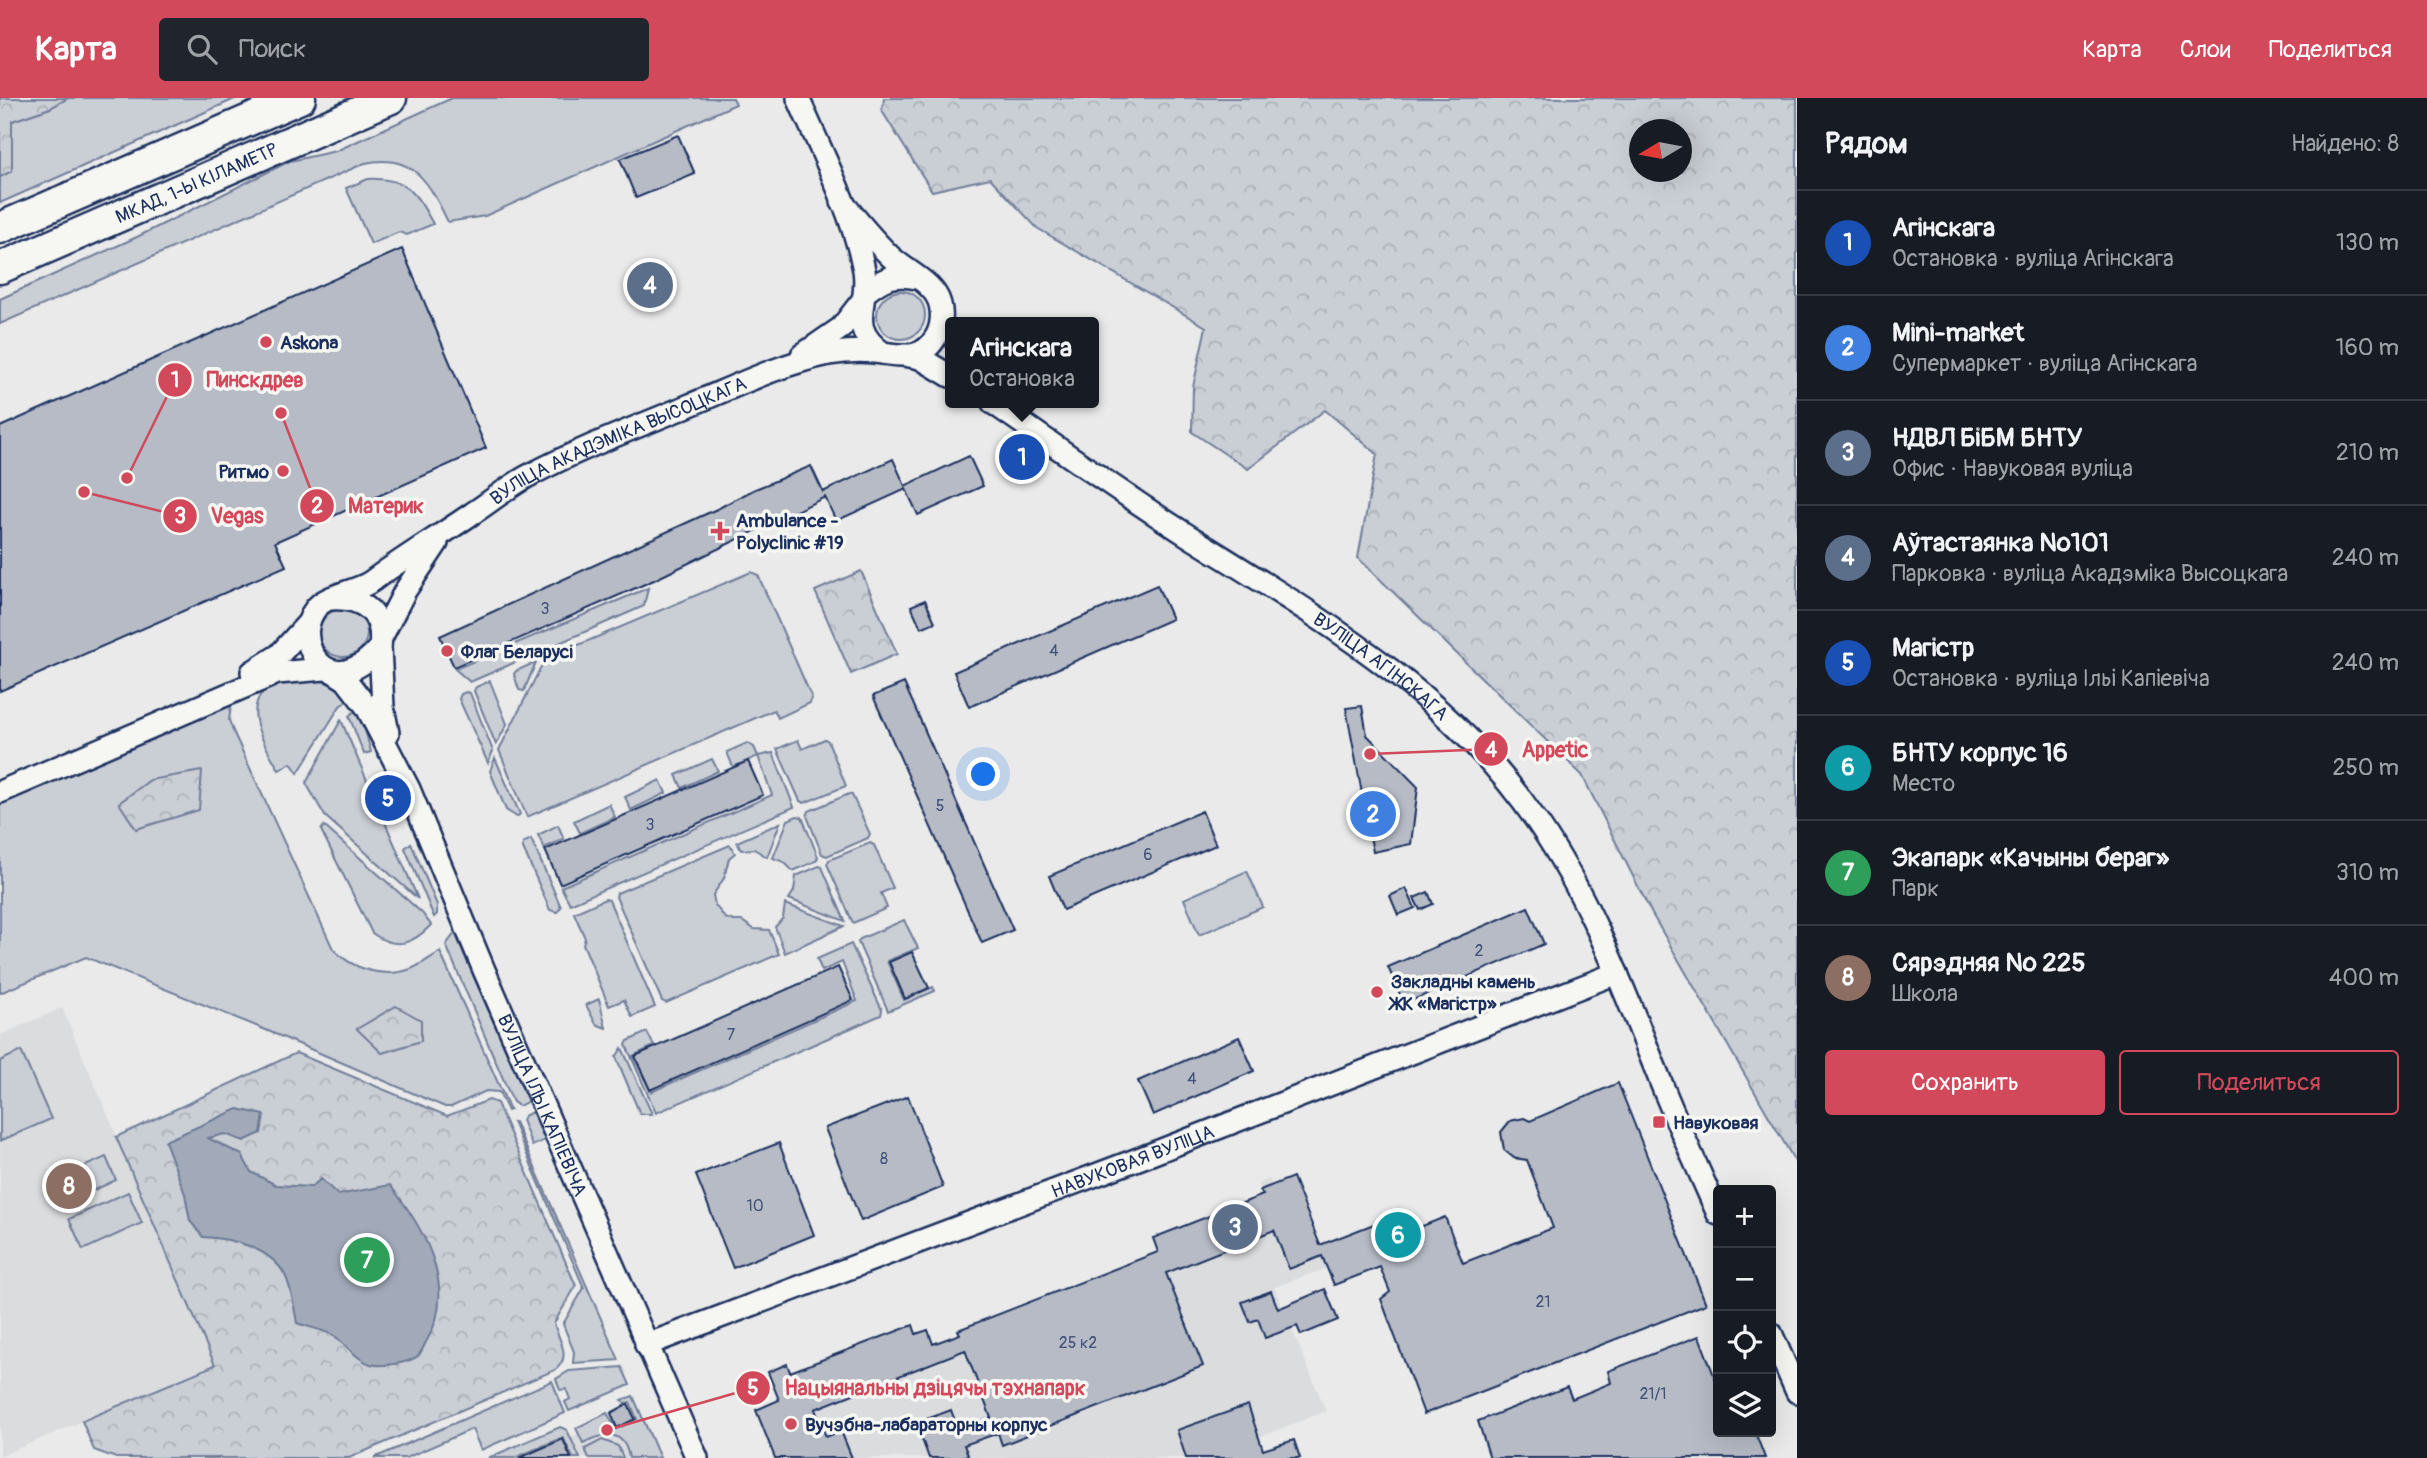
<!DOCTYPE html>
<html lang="ru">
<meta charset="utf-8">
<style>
:root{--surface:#171b24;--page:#20242c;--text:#f1f3f6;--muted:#9ea1a6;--line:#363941;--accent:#d1495b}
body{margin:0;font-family:Pangolin,sans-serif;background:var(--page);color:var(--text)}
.controls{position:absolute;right:21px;bottom:21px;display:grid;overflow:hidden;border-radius:7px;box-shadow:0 7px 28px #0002}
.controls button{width:63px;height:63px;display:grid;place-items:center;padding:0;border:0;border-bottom:2px solid var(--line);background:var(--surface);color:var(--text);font:35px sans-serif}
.compass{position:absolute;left:1629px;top:21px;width:63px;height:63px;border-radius:50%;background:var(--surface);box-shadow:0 7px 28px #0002;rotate:260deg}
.you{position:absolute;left:984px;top:677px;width:24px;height:24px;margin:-18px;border:5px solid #fff;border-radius:50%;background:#1a73e8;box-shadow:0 0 0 10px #1a73e833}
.badge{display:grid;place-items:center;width:46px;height:46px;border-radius:50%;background:var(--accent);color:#fff;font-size:23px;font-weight:700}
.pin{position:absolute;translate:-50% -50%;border:4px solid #fff;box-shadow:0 2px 7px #0006}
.popup{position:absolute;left:945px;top:219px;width:154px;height:91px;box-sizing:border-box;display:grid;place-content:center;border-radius:7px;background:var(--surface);filter:drop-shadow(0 2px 5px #0005);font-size:23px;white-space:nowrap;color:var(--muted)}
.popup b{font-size:26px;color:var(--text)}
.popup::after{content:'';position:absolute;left:50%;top:100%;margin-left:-14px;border:14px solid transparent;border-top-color:var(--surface)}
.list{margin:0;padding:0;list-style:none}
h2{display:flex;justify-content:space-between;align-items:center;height:91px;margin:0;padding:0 28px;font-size:30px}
h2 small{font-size:23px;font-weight:400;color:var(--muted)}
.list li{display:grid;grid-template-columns:46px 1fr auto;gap:21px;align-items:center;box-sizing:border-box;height:105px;padding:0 28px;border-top:2px solid var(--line)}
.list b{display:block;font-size:26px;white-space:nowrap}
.list p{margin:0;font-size:23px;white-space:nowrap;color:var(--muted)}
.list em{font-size:23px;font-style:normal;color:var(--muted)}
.actions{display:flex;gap:14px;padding:21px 28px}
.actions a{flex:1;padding:16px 0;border:2px solid var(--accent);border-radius:7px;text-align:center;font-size:24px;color:var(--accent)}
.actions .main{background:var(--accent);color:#fff}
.icon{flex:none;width:38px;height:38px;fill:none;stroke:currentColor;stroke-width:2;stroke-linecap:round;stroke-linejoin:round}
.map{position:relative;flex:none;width:1797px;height:1360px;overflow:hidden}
header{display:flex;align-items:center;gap:42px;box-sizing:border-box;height:98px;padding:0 35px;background:var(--accent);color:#fff}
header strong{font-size:33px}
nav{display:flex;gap:38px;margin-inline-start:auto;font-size:24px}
.search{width:490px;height:63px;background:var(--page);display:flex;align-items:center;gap:18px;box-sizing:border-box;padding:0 24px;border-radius:7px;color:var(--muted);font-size:26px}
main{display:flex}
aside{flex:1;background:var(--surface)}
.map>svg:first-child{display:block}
.built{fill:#dadcde}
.grass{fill:#caced5;stroke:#727e9a;stroke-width:2}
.forest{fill:url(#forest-crowns);stroke:#727e9a;stroke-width:2;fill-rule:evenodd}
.water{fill:#a2aaba;stroke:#6c7995;stroke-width:2}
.building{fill:#b6bbc6;stroke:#1b2f5e;stroke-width:2}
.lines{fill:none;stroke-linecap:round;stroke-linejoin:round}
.minor-casing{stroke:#1b2f5e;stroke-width:26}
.highway-casing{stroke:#1b2f5e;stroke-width:35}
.minor{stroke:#f6f6f2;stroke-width:21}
.highway{stroke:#f6f6f2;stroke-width:30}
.poi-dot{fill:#d1495b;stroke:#f6f6f2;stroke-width:2.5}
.labels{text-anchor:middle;stroke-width:7;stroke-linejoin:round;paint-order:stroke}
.number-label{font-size:16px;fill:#425278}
.street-label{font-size:19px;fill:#1b2f5e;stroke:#f6f6f2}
.poi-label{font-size:19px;font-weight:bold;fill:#1b2f5e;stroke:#f6f6f2;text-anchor:start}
.leader{fill:none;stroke:#d1495b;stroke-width:2.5}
.callout-dot{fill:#d1495b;stroke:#f6f6f2;stroke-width:2.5}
.mark-label{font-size:21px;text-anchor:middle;font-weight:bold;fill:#fff}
.callout-label{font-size:21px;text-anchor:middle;font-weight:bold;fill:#d1495b;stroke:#f6f6f2;stroke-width:7;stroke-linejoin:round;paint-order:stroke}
</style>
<header>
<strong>Карта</strong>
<div class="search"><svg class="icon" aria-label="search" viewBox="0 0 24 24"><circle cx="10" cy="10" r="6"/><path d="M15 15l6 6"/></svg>Поиск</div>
<nav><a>Карта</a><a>Слои</a><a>Поделиться</a></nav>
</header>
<main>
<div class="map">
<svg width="1797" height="1360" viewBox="0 0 1797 1360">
<defs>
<pattern id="forest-crowns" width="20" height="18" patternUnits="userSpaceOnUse" patternTransform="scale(1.75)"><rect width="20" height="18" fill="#caced5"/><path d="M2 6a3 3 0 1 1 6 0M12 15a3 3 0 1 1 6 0" fill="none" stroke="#adb1b9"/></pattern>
</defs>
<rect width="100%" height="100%" fill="#e9eae9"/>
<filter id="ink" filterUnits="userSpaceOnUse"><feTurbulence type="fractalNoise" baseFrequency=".0143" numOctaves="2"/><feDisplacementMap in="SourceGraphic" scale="14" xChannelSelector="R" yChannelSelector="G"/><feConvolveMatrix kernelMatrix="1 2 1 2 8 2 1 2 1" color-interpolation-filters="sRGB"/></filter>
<g filter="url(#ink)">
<g class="built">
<polygon points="62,910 215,1267 0,1358 0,937"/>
<polygon points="1293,1079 1327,1170 1274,1189 1326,1313 1206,1360 775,1360 756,1312 784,1300 781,1294 776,1296 768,1274 787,1266 791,1274 913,1227 916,1236 928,1232 933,1246 959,1236 958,1232 1158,1154 1153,1140 1262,1097 1258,1086 1269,1081 1272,1087"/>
<polygon points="629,1304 639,1325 649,1360 519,1360 578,1336 576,1330"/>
</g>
<g class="grass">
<polygon points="68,0 237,0 0,105 0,79 12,73 12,23 50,10"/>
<path d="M452,0H733L736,6L485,118L448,124C430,87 415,54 365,65L0,226V201L137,139L290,63L336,53Z"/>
<path d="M368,81C407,79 416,95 433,126L407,137L399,134L371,146L346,90Z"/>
<circle cx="901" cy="217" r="24"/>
<polygon points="751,474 758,477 812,600 810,605 778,620 774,612 527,719 499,652 545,561"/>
<polygon points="648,490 644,508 470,584 455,571"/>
<circle cx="343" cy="535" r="24"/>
<polygon points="536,564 524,593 519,592 514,576 516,573"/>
<path d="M311,580L342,589L351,600L340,608L298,675L291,665L279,672C264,645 234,602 279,584C288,580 301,581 311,580Z"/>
<polygon points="490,583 507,626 496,647 474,593 476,589"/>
<polygon points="466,594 470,595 493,653 488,665 459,601 461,596"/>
<path d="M227,606L231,608L229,622L233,633L333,851C352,871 383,881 411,871C421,867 431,859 440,854L510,1012L508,1013L499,994L486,993L451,1009H445L266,932L86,859L0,895V706Z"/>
<polygon points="359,609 371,654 364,656 349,618"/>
<polygon points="341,622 418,801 325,718 306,685"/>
<polygon points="825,641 828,643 846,688 804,705 800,703 777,651 798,642 802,651"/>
<polygon points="747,645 754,649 758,658 773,655 794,709 570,806 561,789 772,697 758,658 733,669 727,654"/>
<polygon points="495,660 520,716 517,719 506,712 490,673"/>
<polygon points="712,661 718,673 682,690 676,677"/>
<polygon points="660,682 666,695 631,712 625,699"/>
<polygon points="849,696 852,697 870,736 868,740 827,758 822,756 807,718 809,713"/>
<polygon points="609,706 615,719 580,735 574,723"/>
<polygon points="797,718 802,719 818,759 816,763 793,773 784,764 773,760 788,722"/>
<polygon points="780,725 767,759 754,751 741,752 737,744"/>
<polygon points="558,727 564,741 544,750 538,737"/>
<path d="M324,728L422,815L431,827C412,847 395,852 372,835L321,732Z"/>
<polygon points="531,741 561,809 557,814 550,812 523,750 523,745"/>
<polygon points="411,745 437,807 437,816 434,819 405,750"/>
<polygon points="870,745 874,747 893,790 881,795 887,810 853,825 827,766 829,762"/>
<polygon points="730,747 735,755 729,760 724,780 713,797 715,807 725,820 734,823 742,823 754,831 769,832 779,856 666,905 662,903 616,799 617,795"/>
<polygon points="819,768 822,769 845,823 789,801 794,793 796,778"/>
<polygon points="1247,773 1263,809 1199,837 1184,801"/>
<polygon points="605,801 609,802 655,909 632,919 624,902 609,908 583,846 585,840 574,815"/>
<polygon points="785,806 844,828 785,855 775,829 783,820"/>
<polygon points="904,822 918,850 887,863 904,902 933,889 935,893 888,913 858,844 860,841"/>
<polygon points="455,835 528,1003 519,1008 513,1004 446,847"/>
<polygon points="851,846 882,912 881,917 656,1015 626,947 628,943 647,934 654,948 633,958 651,994 857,903 842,864 822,873 817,861"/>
<polygon points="599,901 606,930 596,926 586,907"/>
<polygon points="622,950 652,1016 640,1016 616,959"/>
<polygon points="21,953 51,1021 0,1043 0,963"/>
<polygon points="532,1014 545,1042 532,1048 522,1022 524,1018"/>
<polygon points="513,1024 515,1024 619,1262 573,1265 574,1254 563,1226 584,1190"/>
<polygon points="106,1059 116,1082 71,1103 60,1079"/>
<polygon points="128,1094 142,1125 83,1152 69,1121"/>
<polygon points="622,1269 630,1287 569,1313 565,1304 570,1301 566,1291 560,1292 556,1281 569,1273"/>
<polygon points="552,1283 565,1315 481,1352 472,1331 406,1360 374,1360"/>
<path d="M633,1298L660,1360H629C624,1330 604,1335 583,1345L576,1330L607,1315L616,1331L637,1321L630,1304L625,1306L622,1302Z"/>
<polygon points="560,1329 567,1332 580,1360 573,1360 563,1339 515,1360 488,1360"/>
<polygon points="602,1342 618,1348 623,1360 589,1360 585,1351"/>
</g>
<g class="forest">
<polygon points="0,0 68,0 50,10 12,23 12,73 0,79"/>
<path d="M884,0H1797V1067L1652,816L1582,677L1358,460L1377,356L1325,312L1248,371L1192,334L1193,289L1206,229L1037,130L990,80L932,93L882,13ZM1640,32H1682V74H1640Z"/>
<polygon points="861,473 897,556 851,576 815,493"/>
<polygon points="202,673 199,712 136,731 119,705 150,682"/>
<polygon points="396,908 421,922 421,943 382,955 357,931"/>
<path d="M296,955L447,1018L489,1002L497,1005L576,1188L554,1225C558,1242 573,1258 555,1272L349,1360H116L94,1352L82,1323L215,1267L116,1039Z"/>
</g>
<path class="water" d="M238,1011L264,1017L261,1035L244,1043L225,1036L208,1040L242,1057L251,1074L276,1087L311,1089L321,1081L338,1097L390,1087C425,1131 459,1191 426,1244C424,1248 421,1255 418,1258C409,1265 386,1268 376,1267C361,1266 348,1249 337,1240C328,1232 309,1230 297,1225C294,1210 292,1191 285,1177C271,1150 231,1140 203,1139L190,1123L185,1096L165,1043Z"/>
<g class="building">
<polygon points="678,37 695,76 636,100 620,61"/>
<polygon points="402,151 486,350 275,444 286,468 0,593 0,329"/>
<polygon points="969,358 983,388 918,417 906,391 836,423 825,399 654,482 454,569 440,538 719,410 753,392 811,368 823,394 893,361 905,388"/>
<polygon points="1157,487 1172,521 969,609 954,574"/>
<polygon points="925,502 935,524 921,530 911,508"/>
<polygon points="904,585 1013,832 982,845 873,598"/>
<polygon points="1362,608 1367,637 1418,689 1411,746 1373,754 1346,610"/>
<polygon points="748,663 763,697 560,786 545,752"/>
<polygon points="1202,713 1216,747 1063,812 1049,778"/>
<polygon points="1406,790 1415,810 1398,817 1390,798"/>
<polygon points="1428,794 1433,806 1420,812 1414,800"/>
<polygon points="1528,809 1544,846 1404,906 1388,869"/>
<polygon points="912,854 929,890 905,901 889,864"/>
<polygon points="838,869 853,902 650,992 635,958"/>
<polygon points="1239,939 1254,973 1153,1017 1138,983"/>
<polygon points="1618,985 1706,1206 1424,1316 1381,1201 1390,1194 1380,1169 1334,1187 1322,1158 1289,1171 1274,1132 1166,1175 1203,1268 1002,1347 998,1335 964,1347 968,1357 959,1360 929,1360 916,1325 951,1312 958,1331 991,1320 965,1252 815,1311 826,1339 841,1333 852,1360 775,1360 756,1312 779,1302 768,1274 787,1266 790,1274 913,1227 916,1236 928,1232 933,1246 960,1236 958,1232 1158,1154 1153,1140 1263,1097 1260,1092 1293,1079 1320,1147 1397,1117 1405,1135 1445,1119 1463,1165 1553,1130 1527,1062 1514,1060 1504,1052 1501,1034 1510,1023 1524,1020 1530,1023"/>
<polygon points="908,998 943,1089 861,1123 825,1030"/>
<polygon points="779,1045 814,1137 733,1170 696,1077"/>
<polygon points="1325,1191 1338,1222 1301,1237 1297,1228 1265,1240 1258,1221 1250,1224 1242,1204 1271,1193 1278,1211"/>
<polygon points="1699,1238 1715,1280 1718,1278 1718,1334 1755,1334 1765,1360 1490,1360 1478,1323 1567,1289 1572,1301 1611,1285 1608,1273"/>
<polygon points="628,1306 635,1321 617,1330 611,1315"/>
<polygon points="1248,1307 1263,1352 1294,1342 1300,1360 1186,1360 1177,1332"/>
<polygon points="563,1341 571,1360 519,1360"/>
</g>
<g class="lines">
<g class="minor-casing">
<g id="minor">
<path d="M798,0C822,55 852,113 864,172C870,208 845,228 883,255"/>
<path d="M866,194C883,180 895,175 917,180"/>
<polyline points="802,257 841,230 862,203"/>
<polyline points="909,258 920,260 950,278"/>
<path id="s1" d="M993,305C1056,348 1119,394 1184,435C1316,518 1446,591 1536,722C1593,804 1627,900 1664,992C1681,1034 1700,1075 1718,1116"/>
<path id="s2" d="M331,501C362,499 385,515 380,549C361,572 331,588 312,555C305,540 306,523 316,510C327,496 357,494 372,483C404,459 440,438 473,415C492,403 510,387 530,377C581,350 637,329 690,307C736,288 781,266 829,256C846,253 865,252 882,255C905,258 924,262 937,237C943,225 943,208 936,197C926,181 905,172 891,159C873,142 858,123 842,104"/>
<polyline points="381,540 405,493 437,445"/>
<polyline points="380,549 383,609 388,635"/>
<path id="s3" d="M332,573L346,582L366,608L409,691L484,872L697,1360"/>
<polyline points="252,574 279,557 308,525"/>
<polyline points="0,694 277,575 325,571"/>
<polyline points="1771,1235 1797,1294"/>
<path id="s4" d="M646,1247L1146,1058L1617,875"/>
</g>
</g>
<g class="highway-casing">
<g id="highway">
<polyline points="0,130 300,0"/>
<path id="s5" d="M0,170L391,0"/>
</g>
</g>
<use href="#minor" class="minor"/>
<use href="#highway" class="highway"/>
</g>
</g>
<g class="poi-dot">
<circle cx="266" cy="244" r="7"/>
<circle cx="283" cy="373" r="7"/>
<path d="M716.5 422.5h7v7h7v7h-7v7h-7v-7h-7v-7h7z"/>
<circle cx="447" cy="553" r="7"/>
<circle cx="1377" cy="894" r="7"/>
<rect x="1652" y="1017" width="14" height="14" rx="3.5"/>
<circle cx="791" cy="1326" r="7"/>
</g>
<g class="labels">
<g class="number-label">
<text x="545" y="516">3</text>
<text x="1054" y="558">4</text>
<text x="940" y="713">5</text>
<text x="650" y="732">3</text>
<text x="1148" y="762">6</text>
<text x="1479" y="858">2</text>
<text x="731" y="942">7</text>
<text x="1192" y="986">4</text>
<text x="884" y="1066">8</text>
<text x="755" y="1113">10</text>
<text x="1543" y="1209">21</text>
<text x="1078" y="1250">25 к2</text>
<text x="1653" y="1301">21/1</text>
</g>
<g class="street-label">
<text dy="7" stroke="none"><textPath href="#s5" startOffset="214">МКАД, 1-Ы КІЛАМЕТР</textPath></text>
<text dy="7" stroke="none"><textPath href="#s2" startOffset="560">ВУЛІЦА АКАДЭМІКА ВЫСОЦКАГА</textPath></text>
<text dy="7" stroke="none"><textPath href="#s1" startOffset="469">ВУЛІЦА АГІНСКАГА</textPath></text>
<text dy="7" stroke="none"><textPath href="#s3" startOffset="486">ВУЛІЦА ІЛЬІ КАПІЕВІЧА</textPath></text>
<text dy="7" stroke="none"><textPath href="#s4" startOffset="520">НАВУКОВАЯ ВУЛІЦА</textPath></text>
</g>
<g class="poi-label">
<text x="280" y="251">Askona</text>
<text x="269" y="380" text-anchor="end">Ритмо</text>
<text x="736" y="429">Ambulance -<tspan x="736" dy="22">Polyclinic #19</tspan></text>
<text x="461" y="560">Флаг Беларусі</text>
<text x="1391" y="890">Закладны камень<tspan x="1391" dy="22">ЖК «Магістр»</tspan></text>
<text x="1673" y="1031">Навуковая</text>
<text x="805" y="1333">Вучэбна-лабараторны корпус</text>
</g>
</g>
<path class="leader" d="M127 380L175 282M281 315L317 408M84 394L180 418M1370 656L1491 651M607 1332L753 1290"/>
<g class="callout-dot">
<circle cx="127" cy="380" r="7"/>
<circle cx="281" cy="315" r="7"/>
<circle cx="84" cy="394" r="7"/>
<circle cx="1370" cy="656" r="7"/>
<circle cx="607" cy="1332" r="7"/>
<circle cx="175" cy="282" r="18"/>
<circle cx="317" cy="408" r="18"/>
<circle cx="180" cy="418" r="18"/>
<circle cx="1491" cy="651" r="18"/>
<circle cx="753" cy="1290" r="18"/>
</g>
<g class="mark-label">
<text x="175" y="289">1</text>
<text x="317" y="415">2</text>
<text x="180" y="425">3</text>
<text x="1491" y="659">4</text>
<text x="753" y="1297">5</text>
</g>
<g class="callout-label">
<text x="255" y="289">Пинскдрев</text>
<text x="386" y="415">Материк</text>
<text x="237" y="425">Vegas</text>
<text x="1555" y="659">Appetic</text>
<text x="935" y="1297">Нацыянальны дзіцячы тэхнапарк</text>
</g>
</svg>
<div class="controls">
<button>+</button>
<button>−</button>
<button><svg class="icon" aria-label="locate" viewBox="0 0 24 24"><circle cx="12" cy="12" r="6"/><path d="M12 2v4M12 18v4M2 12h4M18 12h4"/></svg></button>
<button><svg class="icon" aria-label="layers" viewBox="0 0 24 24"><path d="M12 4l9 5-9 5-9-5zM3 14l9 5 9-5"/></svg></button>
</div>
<svg class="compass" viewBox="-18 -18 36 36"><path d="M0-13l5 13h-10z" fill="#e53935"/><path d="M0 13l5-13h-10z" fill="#9ea1a6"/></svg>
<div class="you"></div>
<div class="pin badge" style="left:1022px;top:359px;background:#1a4fb4">1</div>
<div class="popup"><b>Агінскага</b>Остановка</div>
<div class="pin badge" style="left:1373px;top:716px;background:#3f7fe0">2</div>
<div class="pin badge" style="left:1235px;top:1129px;background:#5c6f8a">3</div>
<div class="pin badge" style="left:650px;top:187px;background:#5c6f8a">4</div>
<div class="pin badge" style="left:388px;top:700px;background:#1a4fb4">5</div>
<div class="pin badge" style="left:1398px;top:1137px;background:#0f9aa8">6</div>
<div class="pin badge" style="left:367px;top:1162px;background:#2e9e5b">7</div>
<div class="pin badge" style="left:69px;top:1088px;background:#8d6e63">8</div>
</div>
<aside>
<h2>Рядом<small>Найдено: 8</small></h2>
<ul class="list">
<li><span class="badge" style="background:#1a4fb4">1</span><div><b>Агінскага</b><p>Остановка · вуліца Агінскага</p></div><em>130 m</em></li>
<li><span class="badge" style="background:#3f7fe0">2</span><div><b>Mini-market</b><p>Супермаркет · вуліца Агінскага</p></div><em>160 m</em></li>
<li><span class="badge" style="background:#5c6f8a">3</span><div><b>НДВЛ БіБМ БНТУ</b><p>Офис · Навуковая вуліца</p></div><em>210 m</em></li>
<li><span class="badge" style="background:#5c6f8a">4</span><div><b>Аўтастаянка №101</b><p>Парковка · вуліца Акадэміка Высоцкага</p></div><em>240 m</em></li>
<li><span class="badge" style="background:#1a4fb4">5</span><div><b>Магістр</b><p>Остановка · вуліца Ільі Капіевіча</p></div><em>240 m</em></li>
<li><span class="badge" style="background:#0f9aa8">6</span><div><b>БНТУ корпус 16</b><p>Место</p></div><em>250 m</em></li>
<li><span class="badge" style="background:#2e9e5b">7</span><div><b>Экапарк «Качыны бераг»</b><p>Парк</p></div><em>310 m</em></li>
<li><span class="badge" style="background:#8d6e63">8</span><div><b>Сярэдняя № 225</b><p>Школа</p></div><em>400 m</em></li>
</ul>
<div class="actions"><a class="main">Сохранить</a><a>Поделиться</a></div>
</aside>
</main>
